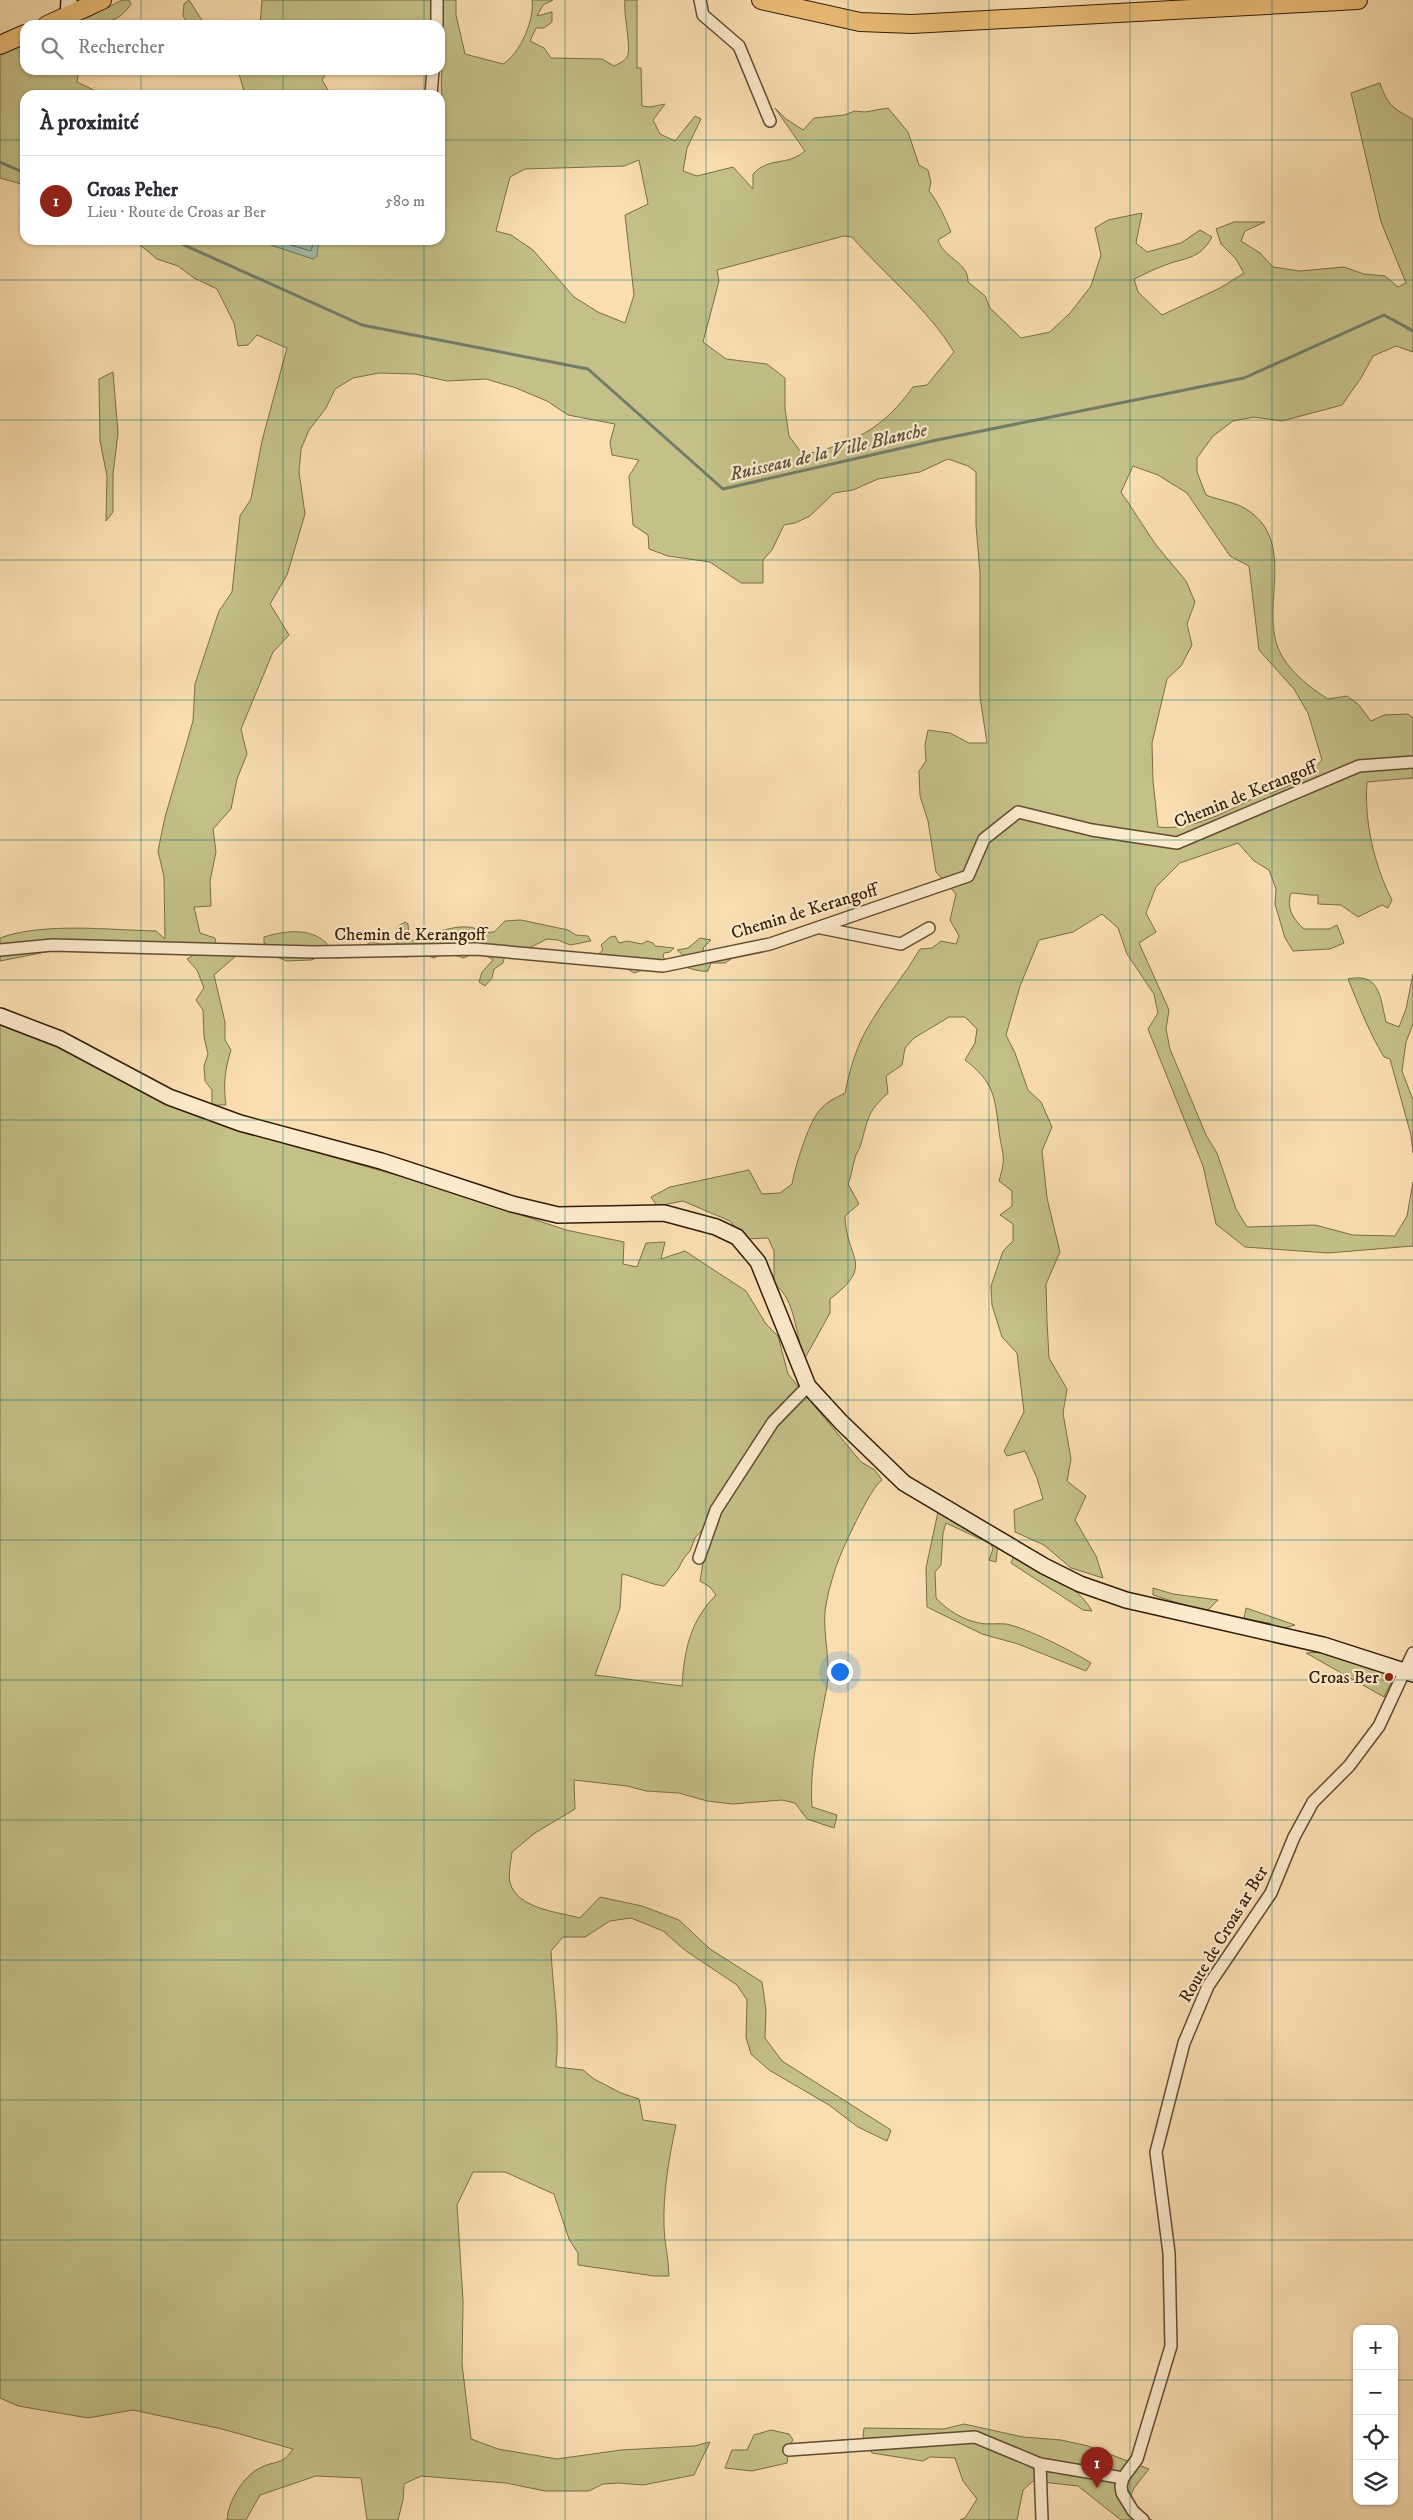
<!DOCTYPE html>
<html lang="fr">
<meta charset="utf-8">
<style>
:root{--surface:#fff;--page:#f2f2f3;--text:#2b2b33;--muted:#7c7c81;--line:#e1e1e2;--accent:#8f2418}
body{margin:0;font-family:"IM FELL DW Pica",serif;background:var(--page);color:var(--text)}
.controls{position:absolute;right:15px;bottom:15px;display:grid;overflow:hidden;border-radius:10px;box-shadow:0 1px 4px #0004}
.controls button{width:45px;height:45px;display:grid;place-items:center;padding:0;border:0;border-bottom:1px solid var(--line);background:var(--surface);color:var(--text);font:25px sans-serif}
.you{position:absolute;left:839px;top:1671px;width:18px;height:18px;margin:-12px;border:4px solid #fff;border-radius:50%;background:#1a73e8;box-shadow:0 0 0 8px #1a73e833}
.badge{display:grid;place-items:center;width:32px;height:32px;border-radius:50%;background:var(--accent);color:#fff;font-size:16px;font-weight:700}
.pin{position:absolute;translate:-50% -41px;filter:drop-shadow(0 1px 2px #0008)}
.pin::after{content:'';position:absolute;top:26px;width:18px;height:15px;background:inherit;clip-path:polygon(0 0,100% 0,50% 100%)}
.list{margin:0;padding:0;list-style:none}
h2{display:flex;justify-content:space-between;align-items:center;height:65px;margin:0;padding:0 20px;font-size:21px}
h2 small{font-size:16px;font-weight:400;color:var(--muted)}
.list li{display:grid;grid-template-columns:32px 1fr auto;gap:15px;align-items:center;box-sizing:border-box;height:90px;padding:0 20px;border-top:1px solid var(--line)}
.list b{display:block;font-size:19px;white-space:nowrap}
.list p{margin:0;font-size:16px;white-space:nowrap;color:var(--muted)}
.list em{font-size:16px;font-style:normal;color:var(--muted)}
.icon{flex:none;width:28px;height:28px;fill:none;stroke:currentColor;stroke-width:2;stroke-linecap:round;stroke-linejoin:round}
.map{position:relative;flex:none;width:1413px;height:2520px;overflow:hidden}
.search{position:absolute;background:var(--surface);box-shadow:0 1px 4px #0004;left:20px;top:20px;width:425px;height:55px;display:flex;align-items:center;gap:12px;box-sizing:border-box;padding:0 18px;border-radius:15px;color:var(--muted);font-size:19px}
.panel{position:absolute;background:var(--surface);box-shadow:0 1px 4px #0004;left:20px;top:90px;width:425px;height:155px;border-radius:15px}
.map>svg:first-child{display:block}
.green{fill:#c4c088;stroke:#7b6e47;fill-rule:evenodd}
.water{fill:#9ebca9;stroke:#737c68}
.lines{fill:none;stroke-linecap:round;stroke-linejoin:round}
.shore{stroke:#686c58;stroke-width:1}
.stream{stroke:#737c68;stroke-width:3}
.street-casing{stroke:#644c31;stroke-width:14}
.secondary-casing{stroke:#321b06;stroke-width:18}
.primary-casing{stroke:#321b06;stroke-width:20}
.street{stroke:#fceacc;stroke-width:11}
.secondary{stroke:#fceacc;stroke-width:15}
.primary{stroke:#edbf78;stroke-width:18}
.grid{fill:none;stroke:#0f766e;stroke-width:1;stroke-opacity:0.55}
.poi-dot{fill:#8f2418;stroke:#fceacc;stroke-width:2}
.labels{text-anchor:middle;stroke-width:4.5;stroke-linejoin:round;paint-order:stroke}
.street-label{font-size:18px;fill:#321b06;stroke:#fceacc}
.poi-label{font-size:18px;fill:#321b06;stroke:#fceacc;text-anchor:end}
.water-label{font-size:19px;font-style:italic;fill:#58533f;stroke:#fceacc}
</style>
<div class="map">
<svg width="1413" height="2520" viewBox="0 0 1413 2520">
<rect width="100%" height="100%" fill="#fadeb1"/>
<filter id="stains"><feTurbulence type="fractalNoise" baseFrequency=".004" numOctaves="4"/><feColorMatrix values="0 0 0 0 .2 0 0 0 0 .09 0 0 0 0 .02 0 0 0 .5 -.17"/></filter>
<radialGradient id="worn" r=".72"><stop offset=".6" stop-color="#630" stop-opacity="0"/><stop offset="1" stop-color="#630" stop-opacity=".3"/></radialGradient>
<g class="green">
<path d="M122,0H129L131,4C116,28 90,25 65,25L89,17Z"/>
<polygon points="189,0 205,25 189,25 183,16 184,4"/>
<path d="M262,0H456V15L465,54L503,64C520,54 535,19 532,0H553L543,5L537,16L552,12V22L544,28H536L530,41L544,48L551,58L602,59L614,66C618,64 625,61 627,57C632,49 623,14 625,0H637V68H641L642,106L650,107L665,104L653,120L660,134L675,141L695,116L701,119L687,148L683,171L697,176L733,167L753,189V174C770,156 786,167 805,151L775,108L786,119L803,130L814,118L844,115L855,111L865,112L888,108L908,132L919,165L928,170L931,182L929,191C937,200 946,220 951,232L938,240C944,259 969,262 968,282L985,296L990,308L1021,338L1050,332L1070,313L1091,286L1101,255L1095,228L1108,220L1142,213L1136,243L1147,252L1181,243L1200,230L1212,237C1199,261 1184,257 1163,266C1153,269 1144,275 1134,279L1138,292L1162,315L1220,288L1244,273L1236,259L1221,244L1216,229L1234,222H1265L1245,231L1241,241L1260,253L1273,267L1300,271L1344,267L1364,274L1385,276L1398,287L1406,283L1381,222L1351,93L1380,83C1387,105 1394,109 1413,119V352L1396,346L1373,356L1361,378L1342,405L1282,421L1254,417L1233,421L1213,436L1197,458V472L1206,495C1218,500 1235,502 1246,509C1297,541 1261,603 1278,648C1287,670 1309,687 1328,699L1347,696L1358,704L1371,721L1384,715L1408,714L1413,718V778L1367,782C1364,821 1374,865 1392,900L1388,908L1382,905L1358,917L1341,905L1318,904V895C1308,896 1301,893 1291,893C1286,908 1293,919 1304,929H1329L1337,925L1344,943L1330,949L1293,951L1285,938L1275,904L1276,889L1269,870L1254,861L1238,843L1180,863L1156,887L1146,913L1156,932L1139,943L1169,1010L1166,1029L1170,1049L1206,1135L1217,1153L1236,1209L1247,1227L1315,1225L1353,1235L1395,1236L1407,1216L1413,1182V1246L1328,1253L1245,1247L1216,1224L1203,1166L1148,1029L1158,1013L1154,994L1127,954L1118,928L1102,914L1073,932L1039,940L1020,986L1006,1035L1015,1053L1028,1090L1041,1102L1052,1127L1042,1151L1047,1198L1060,1252L1046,1284L1047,1321L1049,1358L1067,1389L1063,1413L1071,1459L1067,1481L1086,1496L1075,1520L1096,1556L1103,1578L1071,1568L1044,1545L1015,1532L1014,1510L1043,1499L1037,1478L1025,1451L1007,1456L1004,1451L1024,1412L1017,1353L1002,1337L992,1305L991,1286L1003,1251L1013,1241V1224L1000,1215L1012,1206V1191L999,1181C1007,1155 1002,1156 999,1131C995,1097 994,1082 965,1060L975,1043L977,1029L965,1017H949L914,1038L905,1048L902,1065L886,1076L888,1093C867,1112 868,1119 861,1144C860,1149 856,1153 855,1158C852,1167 852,1175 848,1184L859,1204L845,1216C846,1260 876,1264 830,1299V1313L805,1358C794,1334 797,1300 774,1284V1251L768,1238L745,1239L730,1221L683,1201L657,1206L651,1197L670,1187L749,1170L762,1194L780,1193L792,1184C795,1167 808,1124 819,1111C826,1102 835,1098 845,1093C850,1068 857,1044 871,1022C886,996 905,975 920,949L932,948L941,941L956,944L959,936L950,920L956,894L936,872L928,821L920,796L919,771L926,761L925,745L928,730L950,733L969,743H987L980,697V573L976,525V472L968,466L948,459L920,472L878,479L853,490L834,493L810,516L795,523L784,525L772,550L763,560V583H741L710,562L668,556L649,549L648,535L633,525L629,476L639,460L612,455L610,442L615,424L568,415L547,401L516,388L486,379L447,381L415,374L379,373L353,378L335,389L326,408L309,430L301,449L299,472L305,514L287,575L270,604L289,635L273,652L241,729L247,754L237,779L231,809L213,829L216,852L210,881L211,906L194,907L200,933L215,938L216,944L237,955L214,975L225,1022V1040L231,1050C225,1069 223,1085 226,1105H212V1090L205,1081L204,1066L208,1054L204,1037L203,1010L196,1000L204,988L197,970L187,959L195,954L51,951L0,961V938C43,922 110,930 156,931L165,939L164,877L158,851L165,817L193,721L195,684L219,611L232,592L240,516L251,499L262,441L287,348L257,335L248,345L238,346L234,323L217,289L194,278L178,266L157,259L134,240H268L271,245L313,259L319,240H440C440,196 440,152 442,109C443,96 440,84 442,71C423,69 413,74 393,70H440V25H260ZM639,160L648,204L625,215L634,295L625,323L598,312L574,297L533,250L511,235L496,231L510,177L525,169L624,166ZM844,236L852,237C886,276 928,309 954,352L927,385L913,387C883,429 853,444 803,455L789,436L785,409V378L767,364L726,359L703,342L719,281L717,270ZM1133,466L1158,475L1187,493L1230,556L1249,566L1259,650L1294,689L1308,713L1322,760L1305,779L1271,793H1264C1231,809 1195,831 1158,827L1153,781L1152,743L1167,679L1181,666L1192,645L1187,624L1195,602L1186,581L1156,545L1121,492Z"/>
<polygon points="25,45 25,70 79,70 77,82 104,95 25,95 25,185 0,178 0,54"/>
<polygon points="234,70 328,70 322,80 331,95 242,95 244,91 239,74"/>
<polygon points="113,372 118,433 113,474 113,512 106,521 107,476 100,441 99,379"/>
<path d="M521,920L568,930L576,935L588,936L591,941L570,945L558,940L547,939L525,950L505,955L503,963L494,969L492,978L485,986L479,982L482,972L493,960C486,954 473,952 464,958C454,955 445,951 434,958L418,953L407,957L374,955L364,957L360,954L337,958L328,954L311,960L287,961L269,954L271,947L264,943V937C287,930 314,927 330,947L363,946L372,942L380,944H397V927L405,922L408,924L409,938L416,942L430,939L435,932C445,930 457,926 467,927C478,927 480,934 494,932L505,921Z"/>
<path d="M615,936L619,943L627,941L642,944L647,941L653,943L655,946L674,948L670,952L664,953L663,957L667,961L684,956L677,950L688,948L700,938L711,940L703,948L705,954L730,957L731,959L725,963H711L708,971C699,972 693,969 685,967C671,964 647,968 634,973L621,965L595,957L603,950L601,945L610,937Z"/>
<path d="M1413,974V1024L1406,1042L1402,1071L1413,1100V1153L1411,1135L1390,1059L1384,1057C1369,1032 1359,1006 1348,979C1380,972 1380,997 1386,1022L1399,1027L1406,1009Z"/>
<path d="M0,1019L57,1041L146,1092L201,1117L287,1144L438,1187L566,1230L624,1242L623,1264L637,1267L646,1243L665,1242L661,1259L685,1251L746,1291L766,1324L778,1336L788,1374L861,1462L875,1470L882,1480C871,1486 839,1555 835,1570C831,1582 827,1597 825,1611C823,1635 831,1663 827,1686C820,1726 809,1766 812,1807L837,1815L834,1828L807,1819L795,1803L782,1800L733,1804L707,1801L679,1793L646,1791L627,1786L574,1780L575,1809L535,1833L512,1852C511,1861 508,1875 510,1883C518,1909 558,1912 580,1918L600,1897L642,1906L679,1920L710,1949L762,1982L766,2010L765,2038L782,2061L891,2130L887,2141L858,2127L829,2105L769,2070L751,2054L746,2037L747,2000L737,1985L686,1951L663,1931L631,1918L610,1921L585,1937H563L551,1951C553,1991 560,2028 556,2067L583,2070L594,2079L621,2093L639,2099L643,2120L676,2125C669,2158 663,2192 664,2226C664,2242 669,2259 669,2276H654L578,2265V2253L569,2239L554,2194L505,2172H473L457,2205L463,2301L462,2364L471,2439L498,2449L557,2459L621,2450L694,2446L710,2442L694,2475L643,2485L619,2483L603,2484L589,2491H545L506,2483L421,2476L404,2484L403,2500L398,2520H367L361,2478L316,2476L260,2495L246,2520H227C228,2502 243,2476 260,2468C275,2460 282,2466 293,2449L222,2429L133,2410L88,2418L18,2406L0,2398ZM703,1529L705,1550L700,1581L710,1587L716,1595C690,1621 684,1651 682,1686L595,1675L620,1608L622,1574C637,1577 648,1584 664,1586L678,1569L684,1558L690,1551L695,1538Z"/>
<path d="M938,1512L998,1543L996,1562L989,1560L993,1549L991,1544L946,1523L943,1533L941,1565L935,1572L936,1598C947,1610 963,1620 979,1623C987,1625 997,1623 1006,1624C1027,1628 1072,1651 1091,1663L1086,1671L1018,1644L982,1634L927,1607L926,1568Z"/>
<path d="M1015,1554L1043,1570L1047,1576C1067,1584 1081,1592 1092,1611L1083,1610L1011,1563Z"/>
<polygon points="1153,1588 1173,1594 1218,1600 1206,1612 1153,1595"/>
<polygon points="1246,1608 1295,1625 1282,1629 1269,1623 1244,1619"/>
<polygon points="1322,1652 1391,1673 1394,1677 1384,1697 1306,1653"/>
<polygon points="964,2424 1023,2437 1061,2440 1088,2446 1149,2469 1134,2488 1125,2510 1152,2520 1121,2520 1078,2486 1033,2481 1023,2490 1017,2520 960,2520 965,2518 977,2499 963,2481 955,2458 930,2457 923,2461 872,2453 863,2437 864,2428 944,2429"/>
<polygon points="771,2430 789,2434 793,2440 789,2446 787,2463 752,2471 725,2468 732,2450 747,2450 754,2435"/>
</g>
<polygon class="water" points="268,240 319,240 317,256 313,259 271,245"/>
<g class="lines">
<polyline class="shore" points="274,240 311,251 314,240"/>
<g class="stream">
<polyline points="0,162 25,173"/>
<polyline points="173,240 362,325 588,369 723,489 937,440 1244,378 1384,315 1413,331"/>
</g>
<g class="street-casing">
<g id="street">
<polyline points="700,0 703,15 739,46 770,121"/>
<polyline points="437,25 437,0"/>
<polyline points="431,95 433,70"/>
<polyline points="821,928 901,944 929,928"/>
<polyline points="0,950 52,945 314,952 476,949 663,966 770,944 968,876 984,839 1018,812 1092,830 1177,843 1359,766 1413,762"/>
<polyline points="699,1558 716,1510 773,1422 808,1386"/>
<polyline points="789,2450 975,2437 1040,2464"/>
<polyline points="1042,2520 1040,2464 1123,2478"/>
<polyline points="1143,2520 1133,2511 1122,2493 1121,2486 1123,2478 1137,2459 1171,2346 1169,2253 1156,2152 1184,2043 1208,1986 1271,1893 1294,1837 1313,1802 1349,1766 1379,1726 1413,1653"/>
</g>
</g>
<g class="secondary-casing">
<g id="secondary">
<polyline points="68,16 69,0"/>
<polyline points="0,1016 60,1039 169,1097 240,1123 381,1161 512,1204 558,1215 664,1213 716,1227 737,1237 758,1262 808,1386 841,1422 904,1483 1044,1566 1080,1584 1126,1600 1323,1645 1413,1674"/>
</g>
</g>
<g class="primary-casing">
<g id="primary">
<polyline points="761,0 860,22 912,24 1358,0"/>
<polyline points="47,25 102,0"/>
<polyline points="0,45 25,34"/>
</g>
</g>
<use href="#street" class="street"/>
<use href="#secondary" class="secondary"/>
<use href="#primary" class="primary"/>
</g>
<path class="grid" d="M141,0V25M283,0V25M424,0V25M565,0V2520M706,0V2520M848,0V2520M989,0V2520M1130,0V2520M1272,0V2520M141,70V95M283,70V95M424,70V95M0,140H25M440,140H1413M141,240V2520M283,240V2520M424,240V2520M0,280H1413M0,420H1413M0,560H1413M0,700H1413M0,840H1413M0,980H1413M0,1120H1413M0,1260H1413M0,1400H1413M0,1540H1413M0,1680H1413M0,1820H1413M0,1960H1413M0,2100H1413M0,2240H1413M0,2380H1357M1394,2380H1413"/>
<circle class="poi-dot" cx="1389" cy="1677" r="5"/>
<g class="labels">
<g class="street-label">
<text transform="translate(1245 794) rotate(-22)" y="6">Chemin de Kerangoff</text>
<text transform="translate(804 911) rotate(-17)" y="6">Chemin de Kerangoff</text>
<text x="410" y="940">Chemin de Kerangoff</text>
<text transform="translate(1223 1934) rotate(-59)" y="6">Route de Croas ar Ber</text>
</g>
<g class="poi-label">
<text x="1379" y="1683">Croas Ber</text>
</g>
<g class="water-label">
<text transform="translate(828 451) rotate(-13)" y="7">Ruisseau de la Ville Blanche</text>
</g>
</g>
<rect width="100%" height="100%" filter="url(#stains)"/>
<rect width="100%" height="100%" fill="url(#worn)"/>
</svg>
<div class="controls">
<button>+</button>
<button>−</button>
<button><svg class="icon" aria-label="locate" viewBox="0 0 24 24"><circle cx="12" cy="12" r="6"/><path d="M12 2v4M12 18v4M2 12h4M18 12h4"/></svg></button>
<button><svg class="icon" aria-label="layers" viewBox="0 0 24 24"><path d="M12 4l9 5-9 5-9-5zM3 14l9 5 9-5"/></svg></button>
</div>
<div class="you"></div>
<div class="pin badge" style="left:1097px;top:2488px">1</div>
<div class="search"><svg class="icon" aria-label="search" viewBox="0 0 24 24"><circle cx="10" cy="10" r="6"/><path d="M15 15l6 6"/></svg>Rechercher</div>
<section class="panel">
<h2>À proximité<small></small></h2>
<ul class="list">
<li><span class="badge">1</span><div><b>Croas Peher</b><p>Lieu · Route de Croas ar Ber</p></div><em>580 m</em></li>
</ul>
</section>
</div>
